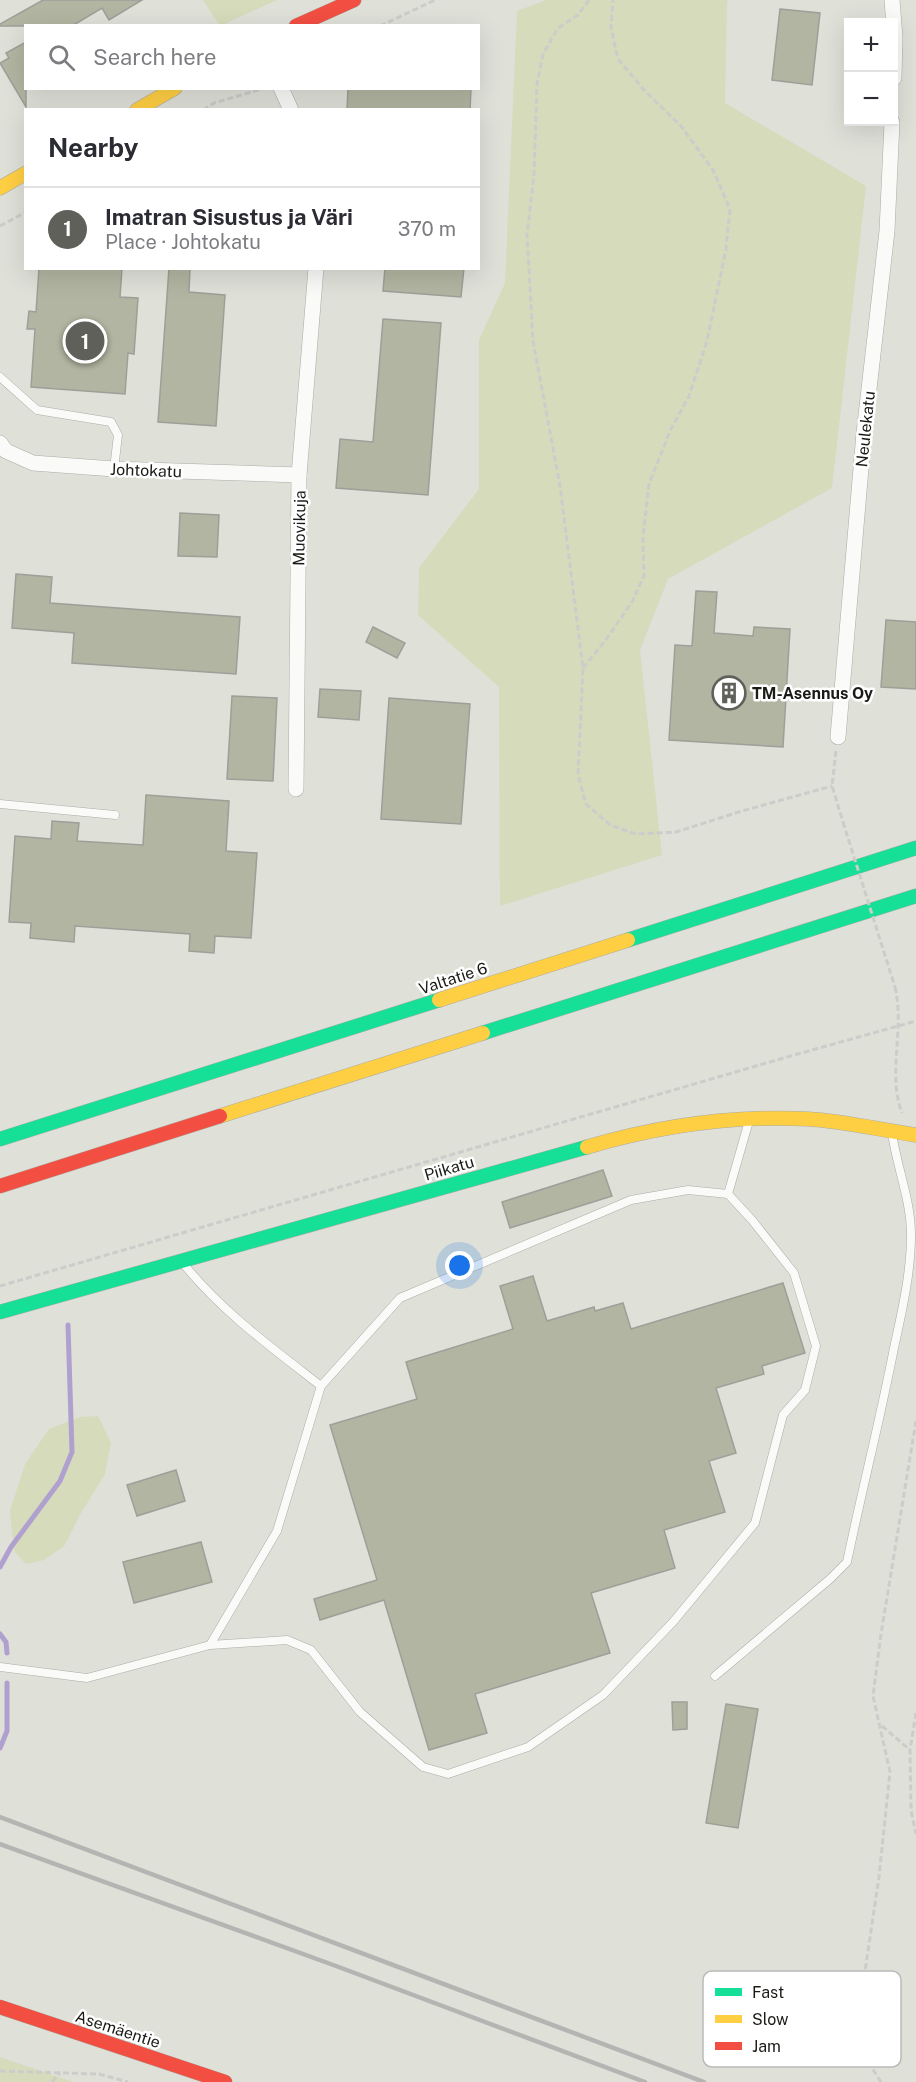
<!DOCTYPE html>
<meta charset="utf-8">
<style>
:root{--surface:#fff;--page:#f2f2f3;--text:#2b2b33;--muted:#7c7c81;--line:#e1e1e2;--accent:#5f605a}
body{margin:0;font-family:"Public Sans",sans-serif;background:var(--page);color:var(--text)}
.controls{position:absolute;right:18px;top:18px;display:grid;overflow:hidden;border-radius:0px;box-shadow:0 6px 24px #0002}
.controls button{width:54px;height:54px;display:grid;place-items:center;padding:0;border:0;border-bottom:2px solid var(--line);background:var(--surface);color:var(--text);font:30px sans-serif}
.you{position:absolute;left:460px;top:1266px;width:21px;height:21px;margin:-15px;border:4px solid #fff;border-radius:50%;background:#1a73e8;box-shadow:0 0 0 9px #1a73e833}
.badge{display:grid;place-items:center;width:39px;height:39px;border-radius:50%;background:var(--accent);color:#fff;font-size:20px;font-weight:700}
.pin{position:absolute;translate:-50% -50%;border:3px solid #fff;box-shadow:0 2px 6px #0006}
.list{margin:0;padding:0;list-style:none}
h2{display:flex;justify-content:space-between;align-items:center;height:78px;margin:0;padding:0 24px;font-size:26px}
h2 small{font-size:20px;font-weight:400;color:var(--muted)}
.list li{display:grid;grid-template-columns:39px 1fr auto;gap:18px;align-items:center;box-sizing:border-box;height:84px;padding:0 24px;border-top:2px solid var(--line)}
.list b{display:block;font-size:22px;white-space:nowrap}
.list p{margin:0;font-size:20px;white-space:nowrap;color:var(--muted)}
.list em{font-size:20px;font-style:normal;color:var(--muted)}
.icon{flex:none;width:33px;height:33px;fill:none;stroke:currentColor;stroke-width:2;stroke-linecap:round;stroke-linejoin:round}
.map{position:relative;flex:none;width:916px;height:2082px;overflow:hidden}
.search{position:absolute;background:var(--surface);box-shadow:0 6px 24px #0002;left:24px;top:24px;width:456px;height:66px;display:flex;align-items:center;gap:15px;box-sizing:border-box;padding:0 21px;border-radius:0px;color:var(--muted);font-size:22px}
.panel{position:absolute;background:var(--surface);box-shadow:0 6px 24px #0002;left:24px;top:108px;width:456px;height:162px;border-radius:0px}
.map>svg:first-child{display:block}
.green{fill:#d6dbbb}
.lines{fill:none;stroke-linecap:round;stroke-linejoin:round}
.stream{stroke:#b0a0d0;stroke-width:5}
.building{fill:#b2b5a1;stroke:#9e9f99;stroke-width:1.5}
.lane-casing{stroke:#abaca6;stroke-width:9}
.street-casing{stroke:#abaca6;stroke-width:16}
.fast-casing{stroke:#abaca6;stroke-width:15}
.slow-casing{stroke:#abaca6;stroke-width:15}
.jam-casing{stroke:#abaca6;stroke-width:15}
.path{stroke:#cccdca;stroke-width:3;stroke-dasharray:6 3;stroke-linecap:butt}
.lane{stroke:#fafaf9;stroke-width:8}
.street{stroke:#fafaf9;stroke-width:15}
.fast{stroke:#16e098;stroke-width:14}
.slow{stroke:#ffcf43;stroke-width:14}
.jam{stroke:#f24e42;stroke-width:14}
.rail{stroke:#b4b5b3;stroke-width:4.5}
.path-bridge{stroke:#cccdca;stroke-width:3;stroke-dasharray:6 3;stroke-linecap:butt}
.labels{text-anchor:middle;stroke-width:5;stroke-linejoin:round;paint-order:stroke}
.street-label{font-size:16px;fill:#1a1b16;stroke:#fff}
.poi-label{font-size:16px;font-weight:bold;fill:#1a1b16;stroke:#fff;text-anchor:start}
.key{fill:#fff;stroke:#babbb9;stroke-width:1.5}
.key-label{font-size:16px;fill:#1a1b16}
</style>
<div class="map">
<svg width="916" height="2082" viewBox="0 0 916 2082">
<rect width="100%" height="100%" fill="#dfe0d8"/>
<g class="green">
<polygon points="203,0 277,0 220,26"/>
<polygon points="546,0 729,0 727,2 725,103 866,186 832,488 668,579 640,650 662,855 500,906 499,687 418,615 419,568 479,489 479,340 505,283 517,11"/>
<polygon points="98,1416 111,1443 105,1474 81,1513 64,1546 44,1560 26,1564 14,1551 10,1511 25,1464 49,1429 80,1417"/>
<polygon points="0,2057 73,2082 0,2082"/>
</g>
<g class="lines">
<g class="stream">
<polyline points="0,1567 11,1547 60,1481 72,1452 68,1325"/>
<polyline points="0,1634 6,1642 7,1653"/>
<polyline points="0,1748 7,1731 7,1683"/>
</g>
</g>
<g class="building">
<polygon points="43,0 142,0 109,20 102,8 72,26 0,26 0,24"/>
<polygon points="780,9 820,13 812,85 772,80"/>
<polygon points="26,42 26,107 0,63 9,58 6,53"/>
<polygon points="348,88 471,88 470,110 347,110"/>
<polygon points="39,268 122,268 120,297 138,298 134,354 128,353 125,394 31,387 35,329 27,329 29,311 36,312"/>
<polygon points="169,268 190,268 189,292 225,295 216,426 158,422"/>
<polygon points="385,268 464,268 461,297 383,291"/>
<polygon points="383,319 441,323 428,495 336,488 340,439 373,442"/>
<polygon points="180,513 219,515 217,557 178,556"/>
<polygon points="16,574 52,577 50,603 240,617 236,674 72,663 74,633 12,628"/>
<polygon points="696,591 717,592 714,633 753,636 754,627 790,629 783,747 669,740 675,645 692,646"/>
<polygon points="886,620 916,622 916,689 881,687"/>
<polygon points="373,627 405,643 397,658 366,642"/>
<polygon points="320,689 361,691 359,720 318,717"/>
<polygon points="232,696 277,698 273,781 227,779"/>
<polygon points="389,698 470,704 461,824 381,819"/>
<polygon points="146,795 229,801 226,851 257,853 251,938 215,936 214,953 189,951 190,934 75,926 74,942 30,938 31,923 9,922 15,836 51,839 52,821 79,823 77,841 143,845"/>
<polygon points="603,1170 612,1196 510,1228 502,1202"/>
<polygon points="533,1276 547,1321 594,1307 595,1311 623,1303 631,1329 783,1283 805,1353 762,1366 764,1374 716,1388 736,1453 709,1461 725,1512 664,1530 675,1568 591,1593 610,1653 475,1694 487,1733 429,1750 384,1600 320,1620 314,1599 377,1580 330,1425 417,1399 406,1362 513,1329 500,1286"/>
<polygon points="176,1470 185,1501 137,1516 127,1485"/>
<polygon points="201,1542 212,1582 134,1603 123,1562"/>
<polygon points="672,1702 687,1702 687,1729 673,1730"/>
<polygon points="726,1704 758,1709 738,1828 706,1823"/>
</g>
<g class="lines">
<g class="lane-casing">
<g id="lane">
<polyline points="0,377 37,410 111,422 118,435 114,469"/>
<polyline points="0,804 115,815"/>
<path d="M182,1262C221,1311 272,1348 321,1386"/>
<polyline points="210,1645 277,1531 321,1386 400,1298 631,1200 688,1190 728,1194"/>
<polyline points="0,1667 87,1678 210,1645 287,1640 311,1650 360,1712 423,1767 448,1774 528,1747 603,1695 673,1622 755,1523 783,1415 805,1390 816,1346 794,1273 752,1220 728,1194 749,1121"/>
<path d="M715,1676L830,1579L847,1562C862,1490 880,1420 894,1348C902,1311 911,1273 911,1235C911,1200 897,1168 892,1133"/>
</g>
</g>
<g class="street-casing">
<g id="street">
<polyline points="892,0 895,38 894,78"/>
<polyline points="281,88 291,110"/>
<polyline points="0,443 6,451 33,463 114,469 299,475"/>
<polyline points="838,737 864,433 887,231 892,122"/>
<polyline points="296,789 299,475 316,268"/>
</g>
</g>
<g class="fast-casing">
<g id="fast">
<polyline points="628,940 916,848"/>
<polyline points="483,1033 916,896"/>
<polyline points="0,1139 439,1000"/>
<polyline points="0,1312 587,1147"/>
</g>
</g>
<g class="slow-casing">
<g id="slow">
<polyline points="137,110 175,88"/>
<polyline points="0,188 26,173"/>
<polyline points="439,1000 628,940"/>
<polyline points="220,1116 483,1033"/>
<path d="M587,1147C659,1126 733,1115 808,1119C844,1121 880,1130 916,1135"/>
</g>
</g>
<g class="jam-casing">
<g id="jam">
<polyline points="296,26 354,0"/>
<polyline points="0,1186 220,1116"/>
<polyline points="0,2007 225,2082"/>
</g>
</g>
<g class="path">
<polyline points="589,0 578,15 558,28 543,54 537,84 534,175 527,234 533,341 560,486 583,668 578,775 586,804 610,825 636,834 676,832 742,811 832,786"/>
<polyline points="380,26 435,0"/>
<polyline points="203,110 214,103 265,88"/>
<polyline points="0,226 26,212"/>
<polyline points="583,668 605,641 632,602 644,576 643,537 649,484 671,429 689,396 707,341 726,249 730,209 713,170 681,126 645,91 618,59 611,28 613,0"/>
<polyline points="836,751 832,786 843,822"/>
<path d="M895,987C905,1029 887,1074 902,1113"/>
<polyline points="0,1286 787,1057 916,1021"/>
<polyline points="916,1713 910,1750 911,1810 916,1834"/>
<polyline points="882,1726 910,1750"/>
<polyline points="0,2071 99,2074 128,2082"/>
<polyline points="52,2082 60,2073"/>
<polyline points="881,2082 872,2068 862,2029 864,1978 879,1877 890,1772 873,1696 881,1634 916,1421"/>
</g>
<use href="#lane" class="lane"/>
<use href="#street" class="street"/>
<use href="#fast" class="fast"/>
<use href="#slow" class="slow"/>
<use href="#jam" class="jam"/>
<g class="rail">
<polyline points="0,1817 704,2082"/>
<polyline points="0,1844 336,1966 645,2082"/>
</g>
<polyline class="path-bridge" points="843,822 895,987"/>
</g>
<defs>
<g id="building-ring" transform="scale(1.725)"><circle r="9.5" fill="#fff" stroke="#5f605a" stroke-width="1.5"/><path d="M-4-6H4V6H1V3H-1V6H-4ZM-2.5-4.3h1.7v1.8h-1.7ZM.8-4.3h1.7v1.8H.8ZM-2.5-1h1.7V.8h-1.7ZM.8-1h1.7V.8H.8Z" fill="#5f605a"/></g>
</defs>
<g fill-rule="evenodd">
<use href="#building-ring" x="729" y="693"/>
</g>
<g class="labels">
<g class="street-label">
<text transform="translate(865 429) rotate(-84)" y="6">Neulekatu</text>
<text transform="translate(146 470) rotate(2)" y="6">Johtokatu</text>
<text transform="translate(299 528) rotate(-89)" y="6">Muovikuja</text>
<text transform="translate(453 978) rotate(-18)" y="6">Valtatie 6</text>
<text transform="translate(449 1168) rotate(-16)" y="6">Piikatu</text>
<text transform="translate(118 2029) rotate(18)" y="6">Asemäentie</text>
</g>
<g class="poi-label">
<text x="752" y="699">TM-Asennus Oy</text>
</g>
</g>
<rect x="703" y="1971" width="198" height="96" rx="9" class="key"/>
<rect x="715" y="1988" width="27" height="8" fill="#16e098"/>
<rect x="715" y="2015" width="27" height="8" fill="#ffcf43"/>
<rect x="715" y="2042" width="27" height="8" fill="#f24e42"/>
<g class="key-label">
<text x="752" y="1998">Fast</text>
<text x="752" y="2025">Slow</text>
<text x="752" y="2052">Jam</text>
</g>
</svg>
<div class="controls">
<button>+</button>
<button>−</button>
</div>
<div class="you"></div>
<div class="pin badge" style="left:85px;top:341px">1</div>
<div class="search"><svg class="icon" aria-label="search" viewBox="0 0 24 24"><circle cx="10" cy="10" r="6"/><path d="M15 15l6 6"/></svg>Search here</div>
<section class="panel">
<h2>Nearby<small></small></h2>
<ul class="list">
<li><span class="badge">1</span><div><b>Imatran Sisustus ja Väri</b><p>Place · Johtokatu</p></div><em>370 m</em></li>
</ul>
</section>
</div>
